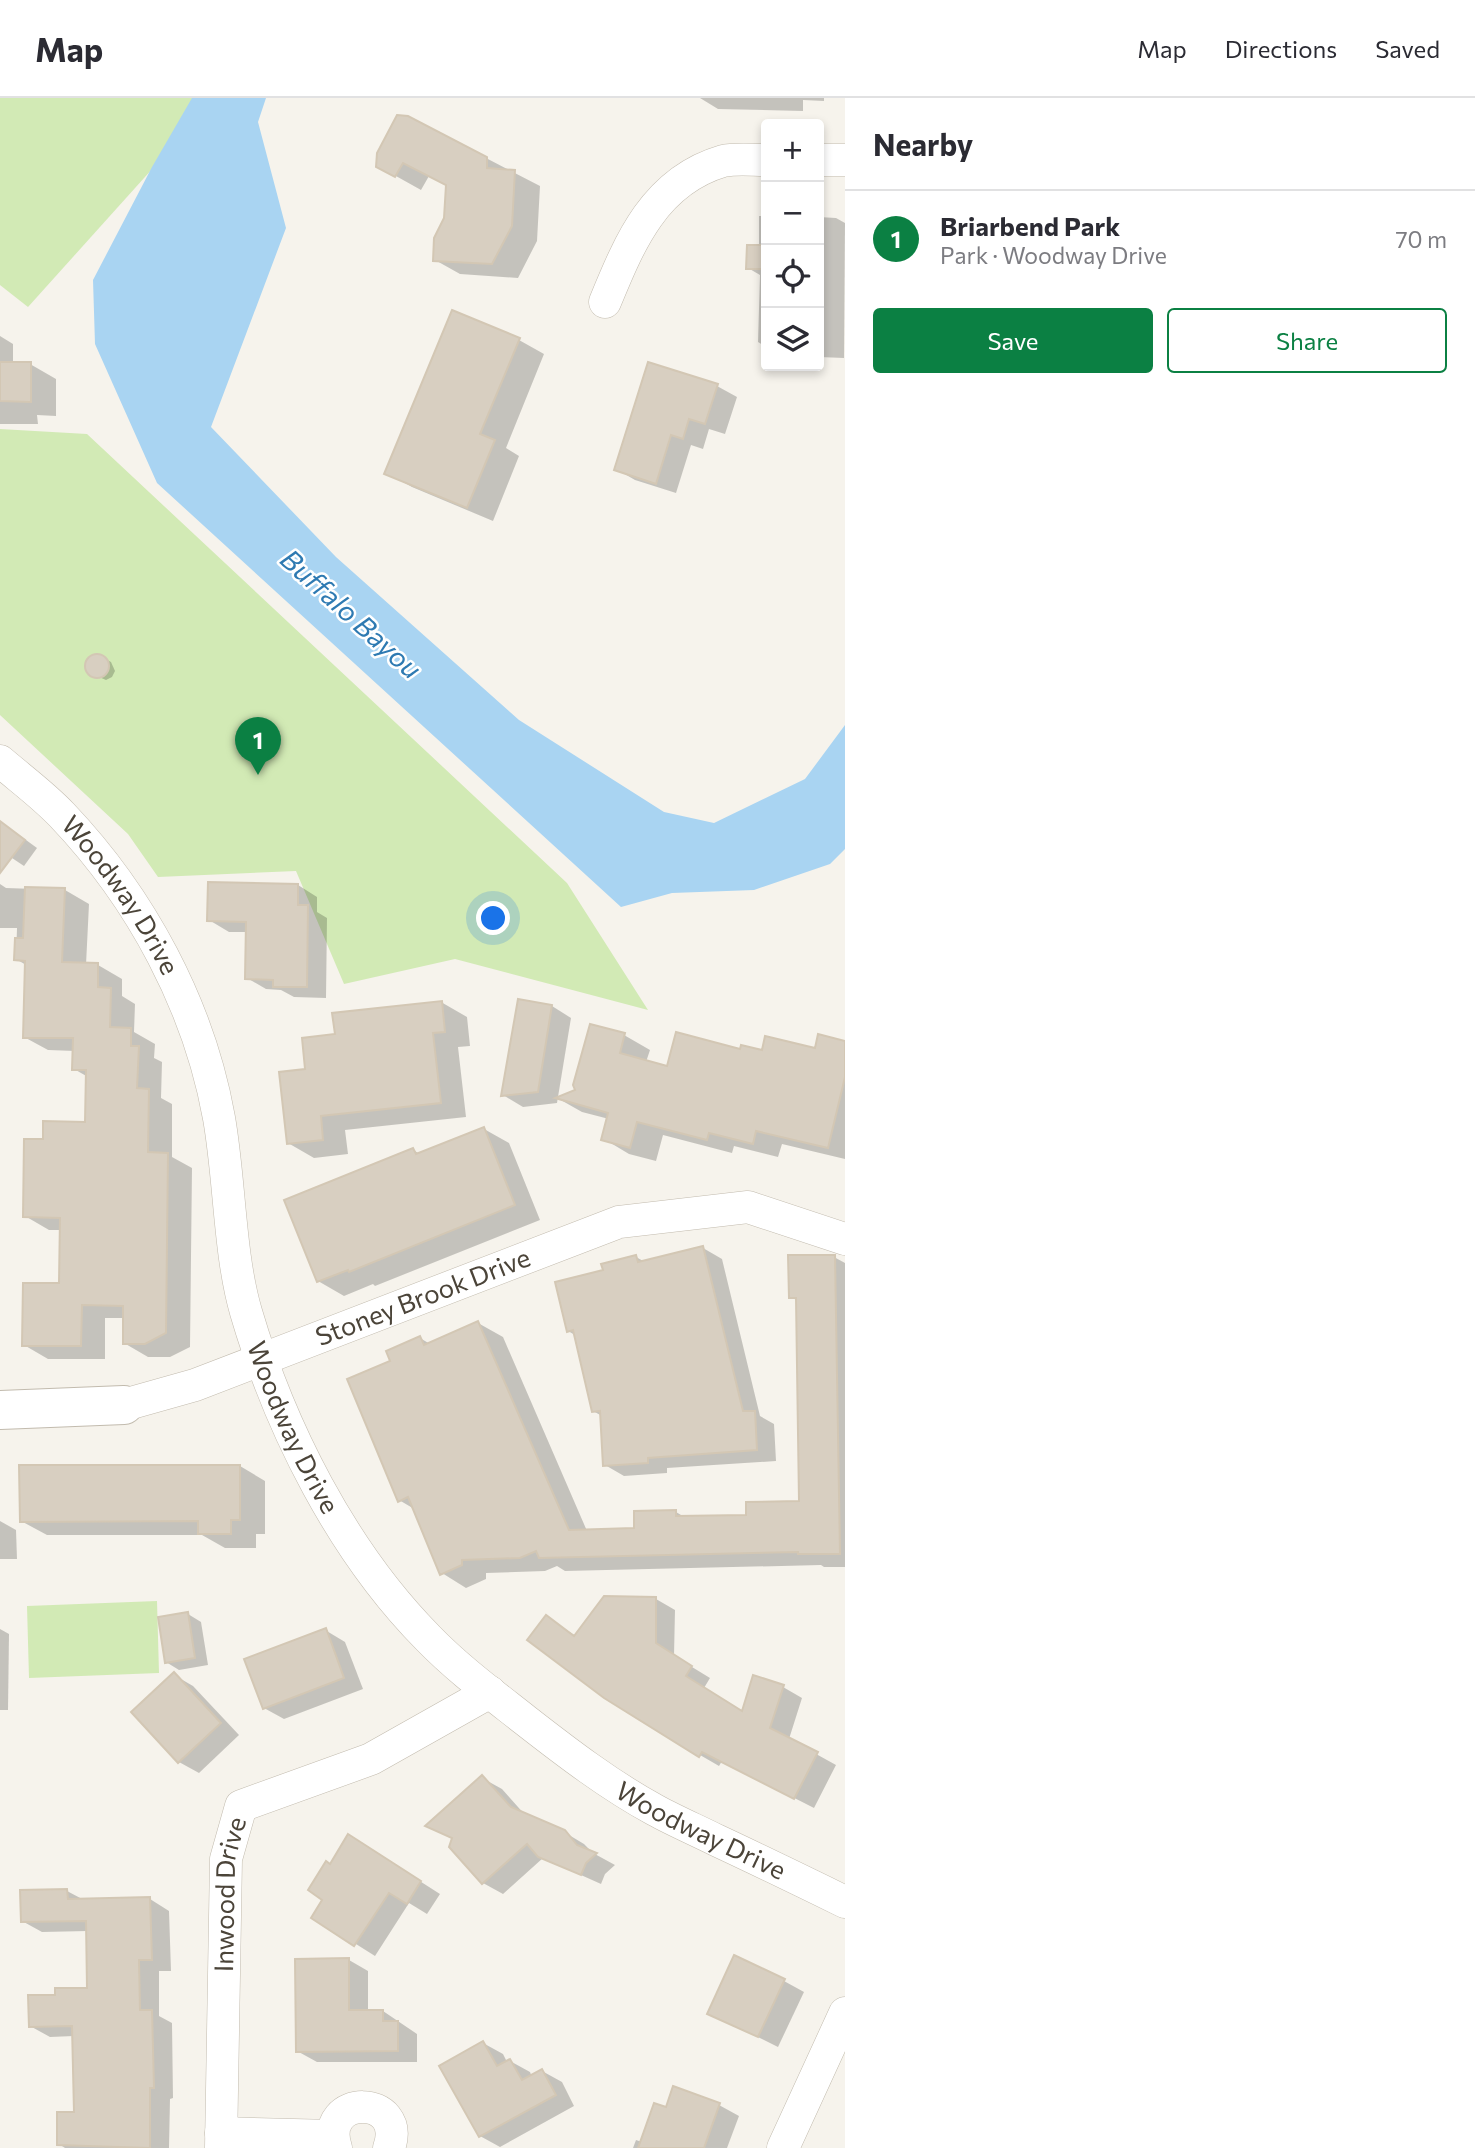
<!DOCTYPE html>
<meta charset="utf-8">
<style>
:root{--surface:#fff;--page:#f7f7f7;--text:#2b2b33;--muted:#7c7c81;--line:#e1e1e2;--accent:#0b8043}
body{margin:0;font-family:Commissioner,sans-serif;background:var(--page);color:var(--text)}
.controls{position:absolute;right:21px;top:21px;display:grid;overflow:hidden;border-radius:7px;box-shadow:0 4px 10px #0003}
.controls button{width:63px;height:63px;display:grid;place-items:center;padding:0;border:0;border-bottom:2px solid var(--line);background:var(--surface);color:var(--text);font:35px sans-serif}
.you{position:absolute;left:494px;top:821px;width:24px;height:24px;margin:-18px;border:5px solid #fff;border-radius:50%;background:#1a73e8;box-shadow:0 0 0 10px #1a73e833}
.badge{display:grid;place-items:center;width:46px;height:46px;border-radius:50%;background:var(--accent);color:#fff;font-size:23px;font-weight:700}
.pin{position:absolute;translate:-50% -58px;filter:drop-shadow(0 2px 4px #0008)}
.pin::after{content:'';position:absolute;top:37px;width:24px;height:21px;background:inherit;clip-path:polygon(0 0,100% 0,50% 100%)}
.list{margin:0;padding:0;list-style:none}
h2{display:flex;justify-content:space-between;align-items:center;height:91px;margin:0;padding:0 28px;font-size:30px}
h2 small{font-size:23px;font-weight:400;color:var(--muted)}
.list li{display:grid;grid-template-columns:46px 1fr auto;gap:21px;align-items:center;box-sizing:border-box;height:98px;padding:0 28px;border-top:2px solid var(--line)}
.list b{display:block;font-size:26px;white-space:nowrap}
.list p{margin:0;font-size:23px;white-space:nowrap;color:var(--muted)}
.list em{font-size:23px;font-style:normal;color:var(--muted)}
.actions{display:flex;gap:14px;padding:21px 28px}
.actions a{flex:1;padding:16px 0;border:2px solid var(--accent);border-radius:7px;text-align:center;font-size:24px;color:var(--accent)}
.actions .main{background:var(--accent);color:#fff}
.icon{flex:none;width:38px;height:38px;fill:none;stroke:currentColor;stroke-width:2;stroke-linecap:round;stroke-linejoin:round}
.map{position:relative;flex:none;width:845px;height:2050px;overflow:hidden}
header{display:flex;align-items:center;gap:42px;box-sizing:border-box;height:98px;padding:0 35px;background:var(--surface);border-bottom:2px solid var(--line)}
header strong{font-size:33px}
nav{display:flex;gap:38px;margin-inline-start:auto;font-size:24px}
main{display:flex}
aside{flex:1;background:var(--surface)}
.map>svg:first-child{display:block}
.green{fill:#d2eab5}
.water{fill:#a9d4f2}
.shadow{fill:#0003}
.building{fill:#d8cfc1;stroke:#d3c7b4;stroke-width:2}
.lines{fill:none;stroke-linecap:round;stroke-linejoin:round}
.minor-casing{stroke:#c2bbae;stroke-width:33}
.tertiary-casing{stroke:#c2bbae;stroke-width:40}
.minor{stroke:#fff;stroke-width:32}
.tertiary{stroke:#fff;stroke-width:38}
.labels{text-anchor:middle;stroke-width:5;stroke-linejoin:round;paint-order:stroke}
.street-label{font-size:26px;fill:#4b4439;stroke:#fff}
.water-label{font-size:28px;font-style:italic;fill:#2e7ab2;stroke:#fff}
</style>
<header>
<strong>Map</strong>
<nav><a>Map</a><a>Directions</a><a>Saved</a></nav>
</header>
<main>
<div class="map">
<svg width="845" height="2050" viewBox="0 0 845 2050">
<rect width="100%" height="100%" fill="#f6f3ec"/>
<g class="green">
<polygon points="0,0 216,0 28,209 0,187"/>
<polygon points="0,331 87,336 567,785 648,912 455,861 344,886 296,773 158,779 128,736 0,617"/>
<polygon points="157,1503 159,1575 29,1580 27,1508"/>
</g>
<polygon class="water" points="192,0 266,0 258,24 286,130 211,329 336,459 519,622 664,714 714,725 805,681 845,627 845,751 830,766 754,792 672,795 621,809 157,385 95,246 93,182 152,69"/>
<g class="shadow">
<polygon points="700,0 824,0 824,3 803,2 803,13 718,11"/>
<polygon points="379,56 486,60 540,88 537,143 518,180 460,176 435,162 446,121 448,88 429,78 421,92 378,68"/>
<polygon points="759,118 766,118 766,249 758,244 760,177 748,170 759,149"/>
<polygon points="819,119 836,120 845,125 844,260 819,259"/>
<polygon points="0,238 13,246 13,266 30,266 56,281 56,318 37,317 38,326 0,326"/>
<polygon points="519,242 544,256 506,350 519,358 493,423 412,389 387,375"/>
<polygon points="717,288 737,299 725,336 709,331 703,351 691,347 676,395 635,382 616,371"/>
<polygon points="98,557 111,564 115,573 112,579 106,582 92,576 87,571 90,560"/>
<polygon points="0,723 37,750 24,768 0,752"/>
<polygon points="0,786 6,790 65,792 89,806 86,867 98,867 122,881 122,898 135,906 134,934 155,946 154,960 162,964 161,1000 172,1006 172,1059 192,1070 190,1249 170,1259 148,1259 124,1245 125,1220 105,1220 105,1261 48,1261 24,1247 60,1187 61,1132 49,1132 25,1118 45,1043 87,1026 88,979 74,971 75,953 48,952 24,939 26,867 16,861 17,830 0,830"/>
<polygon points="298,787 317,799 317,814 327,820 326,900 294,899 281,892 266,891 247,880 247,834 229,834 209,822"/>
<polygon points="441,904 467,919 470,948 458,949 466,1019 345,1032 348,1056 314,1060 288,1045 307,972 337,937"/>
<polygon points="552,908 571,920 557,1005 523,1009 503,997"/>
<polygon points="624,937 650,952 646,964 668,970 741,954 816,952 819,939 845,945 845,1061 782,1046 778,1059 734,1048 732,1055 663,1037 656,1063 629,1056 604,1041 609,1021 582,1014 559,1001 577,993"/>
<polygon points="484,1031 509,1045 540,1122 375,1188 373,1186 344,1198 318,1183 413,1052 420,1056"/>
<polygon points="703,1150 722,1161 760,1318 774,1326 776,1363 667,1370 667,1375 624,1378 605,1367 602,1318 593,1313 575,1237 568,1233 605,1174 636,1159 645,1164"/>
<polygon points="834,1159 845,1165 845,1469 824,1469 821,1467 565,1473 557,1468 545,1473 486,1475 486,1481 466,1490 442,1475 416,1412 399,1402 392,1264 420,1240 430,1246 478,1225 503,1239 587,1433 636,1432 676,1414 686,1420 748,1418 801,1405 798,1203 791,1199"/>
<polygon points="240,1368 265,1383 265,1436 256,1436 256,1450 225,1450 202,1437 47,1437 21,1423"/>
<polygon points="0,1423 16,1432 17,1461 0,1461"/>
<polygon points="656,1501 675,1512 674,1558 710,1580 704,1590 743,1615 783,1589 802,1600 789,1641 836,1667 814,1710 722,1663 719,1668 700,1657 546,1519 576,1538"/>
<polygon points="188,1516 201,1524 208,1567 179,1572 166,1564"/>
<polygon points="0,1531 9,1536 8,1612 0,1612"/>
<polygon points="325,1532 345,1544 363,1591 284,1621 264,1610"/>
<polygon points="174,1577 193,1588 239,1637 199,1675 179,1664"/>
<polygon points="482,1680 502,1691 526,1718 564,1734 584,1746 593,1755 615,1767 605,1776 601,1786 543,1760 503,1796 483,1785 454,1742 428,1728"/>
<polygon points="368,1750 440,1796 427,1816 409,1805 375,1858 313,1819 325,1801 330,1768"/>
<polygon points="67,1793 84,1802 150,1801 169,1813 171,1873 159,1873 159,1918 172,1925 173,2000 170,2001 169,2050 65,2050 59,2046 75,2016 74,1938 50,1939 30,1928 57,1898 89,1892 88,1833 42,1834 22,1823"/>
<polygon points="349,1862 368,1873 368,1914 383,1913 417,1936 417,1964 317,1964 297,1953"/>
<polygon points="784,1883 804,1894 778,1949 709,1915"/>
<polygon points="483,1945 503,1956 507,1964 510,1963 530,1974 532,1979 542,1973 562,1984 574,2008 500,2049 480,2038"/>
<polygon points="719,2007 739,2018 727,2050 633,2050 636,2042 642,2044 667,2012"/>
</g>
<g class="building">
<polygon points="397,17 408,18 487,59 487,70 515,72 512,128 492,166 433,163 434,140 444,120 446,87 403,65 395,79 376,69 377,55"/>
<polygon points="747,147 766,147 766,171 746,171"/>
<polygon points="452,212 520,240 480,336 495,342 467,410 384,376"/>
<polygon points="0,264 31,264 31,304 0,303"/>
<polygon points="648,264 718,286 705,326 689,321 683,341 671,337 656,386 614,372"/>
<circle cx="97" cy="568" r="12"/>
<polygon points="0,723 25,742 0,775"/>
<polygon points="208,784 298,786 298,807 308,807 307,889 273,889 273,882 245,881 246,824 207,823"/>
<polygon points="25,789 65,790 62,864 98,865 98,889 111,890 110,929 131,930 131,948 139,948 137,990 149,991 148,1054 168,1055 166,1235 145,1246 123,1246 123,1208 82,1207 81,1248 22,1248 23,1185 59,1185 60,1120 23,1119 24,1041 43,1041 43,1023 85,1024 86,972 72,972 73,940 23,940 25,863 14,862 15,840 23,840"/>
<polygon points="518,901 552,907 538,994 501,998"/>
<polygon points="442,903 445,934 433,935 441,1005 321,1018 323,1042 287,1046 279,974 305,971 302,940 335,936 332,915"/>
<polygon points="590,926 625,935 620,955 667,968 676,934 740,951 741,947 762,952 765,938 815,950 818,936 845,943 845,979 828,1050 756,1033 753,1046 709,1035 707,1042 637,1024 630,1050 601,1042 608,1015 555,1000 575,992 573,987"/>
<polygon points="484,1029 515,1107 349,1174 348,1172 317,1184 284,1102 413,1050 416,1056"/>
<polygon points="703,1148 743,1313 755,1313 757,1352 648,1360 648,1365 603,1368 600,1313 592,1314 573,1232 567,1234 555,1184 603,1172 601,1166 636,1157 638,1164"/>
<polygon points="788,1157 835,1157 840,1456 798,1456 798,1454 539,1460 536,1453 520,1460 462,1462 462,1467 440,1477 408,1399 398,1404 347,1281 390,1263 386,1253 420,1238 424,1247 478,1223 569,1432 634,1430 634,1413 676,1412 676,1418 746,1417 746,1404 799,1403 796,1200 789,1200"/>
<polygon points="19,1367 240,1367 240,1422 231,1422 231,1436 198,1436 198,1423 20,1424"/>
<polygon points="604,1498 656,1499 656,1545 692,1568 686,1578 742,1613 753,1577 784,1587 770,1630 818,1654 794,1701 702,1654 699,1659 604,1600 527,1542 546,1517 574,1538"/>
<polygon points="188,1514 195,1560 165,1565 158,1519"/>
<polygon points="326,1530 344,1580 263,1611 244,1561"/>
<polygon points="174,1574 221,1625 178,1665 131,1614"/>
<polygon points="482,1677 511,1709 565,1732 577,1747 597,1755 586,1765 581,1777 538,1759 527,1746 482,1786 449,1749 452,1740 425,1728"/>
<polygon points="348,1736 421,1783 407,1806 389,1795 354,1848 311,1820 322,1802 308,1792 326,1763 330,1766"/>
<polygon points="67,1791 68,1801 150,1799 152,1862 139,1862 140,1912 152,1912 154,1990 150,1990 150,2050 57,2047 57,2014 74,2014 72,1928 29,1929 28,1897 55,1897 55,1890 87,1890 86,1823 21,1824 20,1792"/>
<polygon points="734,1857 785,1881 758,1939 707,1916"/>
<polygon points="349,1860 349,1912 383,1912 383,1923 398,1923 398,1953 296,1954 295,1861"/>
<polygon points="483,1943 497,1968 510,1961 522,1982 542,1971 556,1997 479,2039 439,1968"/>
<polygon points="673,1988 720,2005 704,2050 638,2050 654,2005 666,2009"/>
</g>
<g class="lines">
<g class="minor-casing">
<g id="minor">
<polyline points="819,62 845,62"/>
<path d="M605,204C630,143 655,83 723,63C736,60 753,62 766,62"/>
<path id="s1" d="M0,663C21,681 43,697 62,717C141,800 199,908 219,1020C230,1082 229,1156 246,1214C280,1330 342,1453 428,1540C457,1570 492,1596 525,1622C566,1654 609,1687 655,1712C675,1723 696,1732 716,1742C759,1762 802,1783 845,1804"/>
<path id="s2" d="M124,1307L195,1287L619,1124L748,1109L845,1141"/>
<polyline points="221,2035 333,2038"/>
<path id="s3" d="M221,2050L226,1761L241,1708L371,1661L490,1594"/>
<path d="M336,2050C318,1995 408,1996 389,2050"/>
<polyline points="783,2050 845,1915"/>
</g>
</g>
<g class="tertiary-casing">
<polyline id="tertiary" points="0,1312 124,1307"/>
</g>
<use href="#minor" class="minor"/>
<use href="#tertiary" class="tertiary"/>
</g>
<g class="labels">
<g class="street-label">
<text dy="9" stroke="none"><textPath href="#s1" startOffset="182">Woodway Drive</textPath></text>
<text dy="9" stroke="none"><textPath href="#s2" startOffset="318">Stoney Brook Drive</textPath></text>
<text dy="9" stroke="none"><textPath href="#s1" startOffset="749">Woodway Drive</textPath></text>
<text dy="9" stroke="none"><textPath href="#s1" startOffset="1337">Woodway Drive</textPath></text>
<text dy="9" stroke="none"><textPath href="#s3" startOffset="254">Inwood Drive</textPath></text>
</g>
<g class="water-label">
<text transform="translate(351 516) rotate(42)" y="10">Buffalo Bayou</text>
</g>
</g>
</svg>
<div class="controls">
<button>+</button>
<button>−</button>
<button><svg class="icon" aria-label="locate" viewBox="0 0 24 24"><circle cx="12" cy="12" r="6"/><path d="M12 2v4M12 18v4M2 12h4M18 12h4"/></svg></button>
<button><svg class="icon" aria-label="layers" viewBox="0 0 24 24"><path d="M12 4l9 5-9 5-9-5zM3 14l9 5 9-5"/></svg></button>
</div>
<div class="you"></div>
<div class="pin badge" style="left:258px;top:677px">1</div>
</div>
<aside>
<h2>Nearby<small></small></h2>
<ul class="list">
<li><span class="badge">1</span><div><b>Briarbend Park</b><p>Park · Woodway Drive</p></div><em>70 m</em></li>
</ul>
<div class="actions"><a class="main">Save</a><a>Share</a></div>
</aside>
</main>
